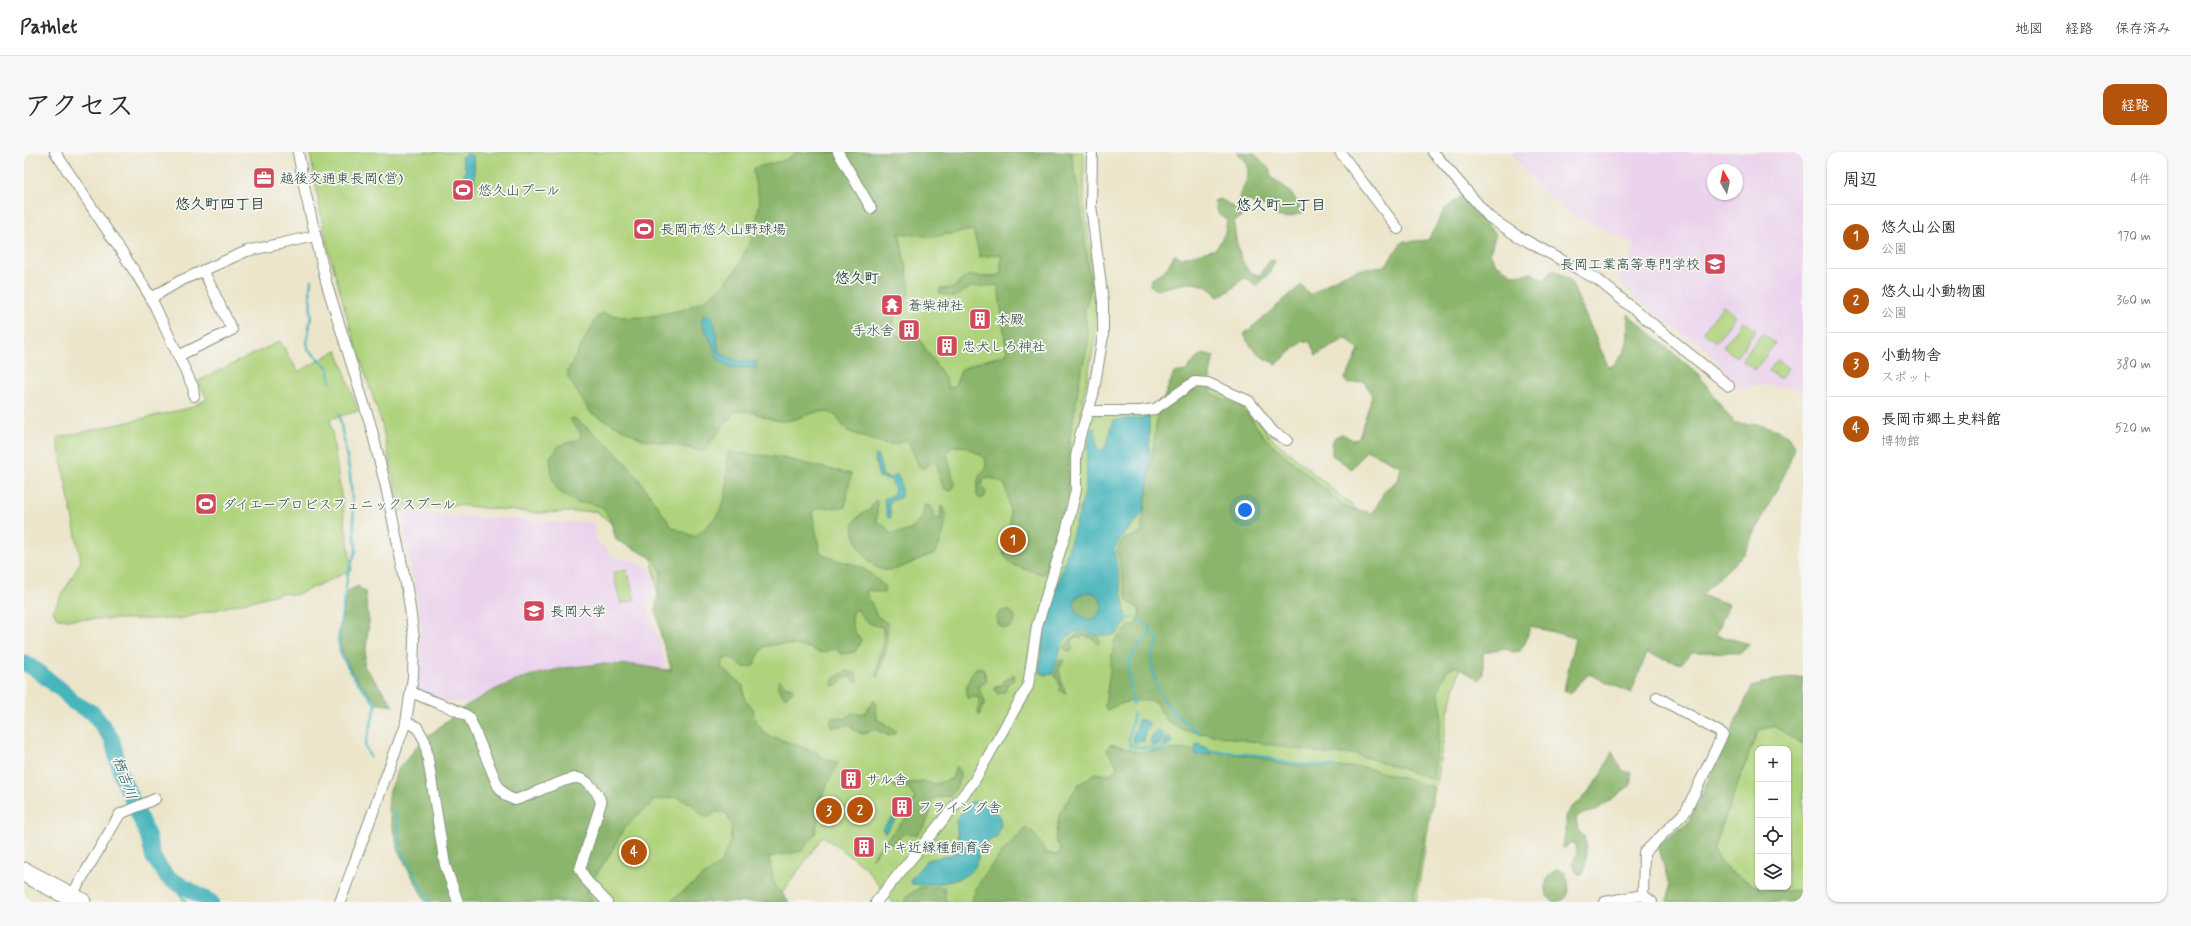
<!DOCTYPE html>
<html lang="ja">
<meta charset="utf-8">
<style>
:root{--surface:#fff;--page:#f7f7f7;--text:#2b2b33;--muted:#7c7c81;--line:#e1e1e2;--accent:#b45309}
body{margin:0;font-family:Mynerve,"Klee One",sans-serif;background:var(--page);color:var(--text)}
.controls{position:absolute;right:12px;bottom:12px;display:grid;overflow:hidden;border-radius:8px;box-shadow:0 1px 3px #0004}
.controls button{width:36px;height:36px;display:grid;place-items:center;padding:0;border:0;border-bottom:1px solid var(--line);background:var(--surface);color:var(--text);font:20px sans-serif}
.compass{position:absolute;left:1683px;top:12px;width:36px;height:36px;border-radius:50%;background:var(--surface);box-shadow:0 1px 3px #0004;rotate:351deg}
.you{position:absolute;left:1221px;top:358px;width:14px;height:14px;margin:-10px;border:3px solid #fff;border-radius:50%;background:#1a73e8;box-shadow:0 0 0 6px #1a73e833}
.badge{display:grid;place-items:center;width:26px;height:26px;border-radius:50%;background:var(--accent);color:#fff;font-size:13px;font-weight:700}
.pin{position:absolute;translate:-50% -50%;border:2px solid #fff;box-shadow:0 1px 4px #0006}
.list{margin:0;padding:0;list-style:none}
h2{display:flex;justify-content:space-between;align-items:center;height:52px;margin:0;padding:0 16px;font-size:17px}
h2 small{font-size:13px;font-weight:400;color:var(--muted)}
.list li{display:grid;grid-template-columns:26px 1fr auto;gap:12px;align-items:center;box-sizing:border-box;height:64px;padding:0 16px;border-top:1px solid var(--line)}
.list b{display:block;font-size:15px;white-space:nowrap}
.list p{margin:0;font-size:13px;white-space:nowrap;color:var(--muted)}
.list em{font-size:13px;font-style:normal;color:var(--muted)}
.icon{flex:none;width:22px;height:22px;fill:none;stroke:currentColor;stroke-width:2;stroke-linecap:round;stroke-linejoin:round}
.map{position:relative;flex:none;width:1779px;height:750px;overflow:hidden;border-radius:12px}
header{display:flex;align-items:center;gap:24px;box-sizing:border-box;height:56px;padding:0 20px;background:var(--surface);border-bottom:1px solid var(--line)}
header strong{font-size:19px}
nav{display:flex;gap:22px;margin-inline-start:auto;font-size:14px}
.intro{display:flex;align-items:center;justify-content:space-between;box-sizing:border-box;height:96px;padding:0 24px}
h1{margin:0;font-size:28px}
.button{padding:10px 18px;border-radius:12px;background:var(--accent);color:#fff;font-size:14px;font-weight:700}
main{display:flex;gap:24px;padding:0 24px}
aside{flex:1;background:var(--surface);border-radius:12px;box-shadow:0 1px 3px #0004}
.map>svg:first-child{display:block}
.built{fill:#ead1ec;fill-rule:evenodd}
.green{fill:#afd37c;stroke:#678858;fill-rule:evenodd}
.forest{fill:#8bb56c;stroke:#557950;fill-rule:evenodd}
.water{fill:#46b5bc;stroke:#327978;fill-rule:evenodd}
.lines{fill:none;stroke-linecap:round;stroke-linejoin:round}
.stream{stroke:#46b5bc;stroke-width:2.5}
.river{stroke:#46b5bc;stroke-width:16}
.street-casing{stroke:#86917f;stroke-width:12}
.highway-casing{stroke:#86917f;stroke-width:21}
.street{stroke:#fff;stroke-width:10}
.highway{stroke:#fff;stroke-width:19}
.labels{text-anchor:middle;stroke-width:3.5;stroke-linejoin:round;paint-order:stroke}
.poi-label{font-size:14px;fill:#1f3d34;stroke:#f6f6f2;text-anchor:start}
.neighbourhood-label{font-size:15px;font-weight:bold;fill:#1f3d34;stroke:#f6f6f2}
.water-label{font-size:15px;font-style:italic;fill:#2b615d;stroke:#f6f6f2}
</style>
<header>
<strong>Pathlet</strong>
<nav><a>地図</a><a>経路</a><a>保存済み</a></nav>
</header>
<div class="intro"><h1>アクセス</h1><a class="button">経路</a></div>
<main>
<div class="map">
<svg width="1779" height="750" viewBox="0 0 1779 750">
<rect width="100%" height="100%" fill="#f6f6f2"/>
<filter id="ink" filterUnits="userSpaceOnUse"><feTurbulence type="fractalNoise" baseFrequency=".025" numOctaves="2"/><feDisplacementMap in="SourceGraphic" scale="8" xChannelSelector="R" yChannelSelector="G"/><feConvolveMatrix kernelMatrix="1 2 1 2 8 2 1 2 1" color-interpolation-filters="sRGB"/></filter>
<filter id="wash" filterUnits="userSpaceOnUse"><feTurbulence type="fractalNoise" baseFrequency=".012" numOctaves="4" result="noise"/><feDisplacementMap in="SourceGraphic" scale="16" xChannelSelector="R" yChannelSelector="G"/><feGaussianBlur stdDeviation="0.9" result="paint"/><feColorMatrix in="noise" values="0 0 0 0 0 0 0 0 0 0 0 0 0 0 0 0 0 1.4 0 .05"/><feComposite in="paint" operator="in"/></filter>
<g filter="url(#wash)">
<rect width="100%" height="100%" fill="#ece5ca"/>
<g class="built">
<path d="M1486,0H1779V241L1770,236L1733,232L1720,238L1714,235L1683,197L1636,167L1595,130L1612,94L1541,58L1518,39ZM1689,18H1713V42H1689Z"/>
<polygon points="378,361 534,370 569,370 572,388 589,404 611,410 625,416 630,425 627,442 622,452 639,502 641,516 622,530 454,552 411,549 393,541 397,476"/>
</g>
<g class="green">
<polygon points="286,0 1060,0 1060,49 1072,139 1072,163 1071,188 1056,262 1120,261 1182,234 1221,252 1228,258 1244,283 1351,373 1454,452 1424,560 1392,750 868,750 840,714 799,684 752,750 552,750 617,542 647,515 627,403 572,359 512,361 431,353 376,359 358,272 327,179 300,81"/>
<polygon points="1699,154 1712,163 1692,190 1679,180"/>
<polygon points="1719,169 1732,178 1712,205 1699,195"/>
<polygon points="1738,182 1751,191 1731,218 1718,208"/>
<polygon points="256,189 274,220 313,198 334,259 306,267 328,418 272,443 258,441 155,467 34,467 29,459 57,409 33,286 165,256 183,247 174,229"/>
<polygon points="1753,208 1764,216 1756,227 1745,219"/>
<polygon points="602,417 611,448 597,452 589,421"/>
<path d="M1751,574L1779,593V739L1738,738L1702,717L1689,697L1734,578ZM1734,597H1764V735H1734Z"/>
</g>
<g class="forest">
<path d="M773,0H1047L1056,48L1067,135L1061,159L1064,192L1056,225L1045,293L1044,342L1020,422C1005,418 986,417 979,401C988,378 988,358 981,333C974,328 967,324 959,328L957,332L962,341L960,345L956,347L953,344V332L956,323L962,316V310L958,304L940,294L928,295L923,301L931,333L928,338H922C916,330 914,321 913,311L909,310L899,317L895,314L883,287C879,289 874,292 869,292C861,293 829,283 823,278C818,274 814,265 809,262C790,254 776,270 758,269C742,268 726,255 710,260L680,299L618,287L567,261L544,226V218L573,165L579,161L606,166L628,164L658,158L681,148L700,132L712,118L729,84L736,51L729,21L730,16L761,8ZM949,78L956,105L977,102V123L957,125L950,123L943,124L929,136L916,137L915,141L931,145L947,135L974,133L983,202L953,211L938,217L930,235L925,236C918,216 901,201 893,181L872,184L869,180L870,162L881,153L886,136L875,81L908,85Z"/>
<path d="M1212,0L1230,1L1245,17L1248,26C1260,33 1275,47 1278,61L1261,66L1252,64C1248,53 1246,55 1237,54C1232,53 1228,50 1223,48L1219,51L1220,59L1218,65L1210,69C1211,86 1216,124 1237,123L1245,108L1251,109C1247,121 1241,126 1231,134L1227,129L1220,126L1205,139L1194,145C1177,123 1155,133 1132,138L1126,133L1127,127L1142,117L1151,102L1158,106L1192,97L1201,81L1203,68C1194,64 1193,59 1190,49L1196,47L1212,56L1224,23V14Z"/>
<path d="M1438,44L1459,70L1472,81L1466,101L1472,112L1490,123L1508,121L1520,128L1529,117L1546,128L1585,216C1607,200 1603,187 1604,162L1674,222L1710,271C1731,273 1761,272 1771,295L1761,321L1720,402L1677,443L1705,452L1692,483L1726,492L1717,501L1668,500L1657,512L1623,501L1607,541L1565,522L1545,542L1540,538L1551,486L1506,474L1502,489L1496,499L1489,500L1480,496L1459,501V523L1455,528C1446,524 1441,517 1431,514L1423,518L1414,539L1418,560L1409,627L1332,602H1302L1160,578L1143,569L1131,550C1114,547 1098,549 1083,558L1081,555L1090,489L1105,474L1112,472L1116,461L1115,457L1103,449L1093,399L1098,388L1117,381L1134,260L1150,221L1162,219C1170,209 1176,198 1190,204L1186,222L1187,241L1219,256L1241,286L1323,356L1349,361L1361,338L1375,327L1376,314L1342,298L1328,317L1308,303V291L1311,285L1318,282L1329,288L1335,285L1348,244L1340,229L1324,232L1320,227L1325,220L1335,198L1322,186L1292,204L1286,190L1279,189L1253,212C1237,206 1227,198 1220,182L1277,133L1287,143C1314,123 1326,117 1361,114L1378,90L1404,88L1421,57Z"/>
<path d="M550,266L581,289L609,319L648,375L671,385C691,366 701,360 703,331C703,321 702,310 705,300L754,305L827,322L821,355L793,356L788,360L796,400C806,409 822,409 834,414C845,419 853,427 861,435L860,441L845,438L842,440L853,464L864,472L862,498L853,525L852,521L859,492V475C846,473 840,469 834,458H830C826,471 828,478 837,488L831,500L817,502L812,497C806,497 803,501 798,501C793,501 791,497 786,496C773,493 752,490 739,495L729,514L722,516L705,505L699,508L697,515L719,534L721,549L729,556L731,568L741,582L792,600L800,606L814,611L799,641L791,682L778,699L745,705L750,731L765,750H645L697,711L706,690L708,673L702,661L693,660L685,665L679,664L668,652L653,645L631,648L600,676L586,702L564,735V742L569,750H402L375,700L364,658L365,641L375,616L398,589L440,555L472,537L505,524L540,516L576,512L612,513L648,519L637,485L632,457L637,419L630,407L592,388L586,367L578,355L566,351H554L534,339L528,326L526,305L536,293L557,287L556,280L546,267Z"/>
<path d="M851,348L853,349V370L860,373L865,381C884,383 898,374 900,355L903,353L907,355L912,368L916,366L917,354C928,362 917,392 910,402C894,405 877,420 860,418C844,416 824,383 831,369C834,363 841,360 846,358Z"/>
<path d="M334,434L341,440L345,470L340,514L370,554L354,552C339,535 319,513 316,488C315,473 322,454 324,439Z"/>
<circle cx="1064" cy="454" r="14"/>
<circle cx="982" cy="467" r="9"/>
<path d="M1055,482L1074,484L1076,490L1074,492L1068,486L1059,484L1057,487L1053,485L1049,487L1047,492L1049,497L1046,500L1040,496C1042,491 1050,484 1055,482Z"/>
<polygon points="1036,508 1039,508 1039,511 1035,517 1038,533 1042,541 1040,541 1035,538 1036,533 1031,523"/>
<path d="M952,516H959L963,529L954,535L961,549L956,563H954L955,545L943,546C940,536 946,524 952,516Z"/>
<polygon points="823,519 832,522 834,530 830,529 827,524 818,527 816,532 809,534 808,531 810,526"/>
<polygon points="990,522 990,527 982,534 982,539 974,542 971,539 971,535 979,532 980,529"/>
<polygon points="1779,525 1779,593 1751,574 1734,578 1689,697 1702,717 1738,738 1779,739 1779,750 1644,750 1645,733 1634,693 1664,671 1728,535 1750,528"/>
<polygon points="756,528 762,535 767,535 769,539 761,546 754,535 754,529"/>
<polygon points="850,548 852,551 853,567 871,578 872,581 865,584 853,578 847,578 838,582 827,576 825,573 807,575 807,566 811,565 822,567 828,560 834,562 841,561"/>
<path d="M1087,592L1114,600L1161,597L1235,605L1252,611L1283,615H1340L1409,635L1389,750H1339L1330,748L1329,750H947C956,721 981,698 1001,676L1008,679L1023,701L1034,703L1037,698L1031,687L1036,660L1054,633L1071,621C1081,623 1086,624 1093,616C1092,609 1086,604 1083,597Z"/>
<path d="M1588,600L1599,619L1607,621V633L1571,659L1555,663L1552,667L1554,677L1560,683C1562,693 1563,713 1559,722H1554L1548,713L1553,701L1552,694L1547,690L1540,697L1538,694L1542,676V664L1549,654L1557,649L1575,626Z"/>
<path d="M932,614C941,623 933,636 926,644L913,645L908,648C907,664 903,673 892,684L882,681L867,692H862L847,707L857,693L882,666L891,646L884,635L877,637L871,636L869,633L873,629L889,631L898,629L910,632L928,627Z"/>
<path d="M1534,717L1541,721C1547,734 1548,750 1529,750L1523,744C1521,730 1521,723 1534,717Z"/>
<polygon points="897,735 920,735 922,750 880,750 884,743"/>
</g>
<g class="water">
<polygon points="444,2 450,5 451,30 450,34 439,34 437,29 442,18 437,5"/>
<path d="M682,163L688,165C693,175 692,188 695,200L711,209L732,210V216L707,215L694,208L685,184L677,172L679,165Z"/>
<path d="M1125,265C1125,293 1127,332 1119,359C1116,369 1096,382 1090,398L1103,470C1100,473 1097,478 1093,481C1077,491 1053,468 1040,489C1035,498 1033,512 1029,522L1022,523L1015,520L1020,479L1060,344C1064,322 1061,300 1067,277L1071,276L1073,295L1077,299L1082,294L1090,268ZM1067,440C1084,446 1081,466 1064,468L1052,461C1047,449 1054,439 1067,440Z"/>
<polygon points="854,303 859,324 868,326 872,322 877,330 877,345 865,350 867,365 864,366 860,347 869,343 871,337 867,328 855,325 850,304"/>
<polygon points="1115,567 1124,570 1126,574 1121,580 1120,589 1110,591 1109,584"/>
<path d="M1135,578L1140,583L1135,593L1127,594C1126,587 1128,580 1135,578Z"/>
<polygon points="1145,584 1149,590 1138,596 1141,586"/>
<polygon points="1173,592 1190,599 1187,602 1171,603 1172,593"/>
<path d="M946,650H957L975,663L977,672L973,685L956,693C952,699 956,705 953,711C945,731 906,734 888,732L886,728L903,708L928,703L935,697L932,668Z"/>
<polygon points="868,666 871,668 861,681 858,677"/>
</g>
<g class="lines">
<g class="stream">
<polyline points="288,128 286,135 287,164 283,190 284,197 304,216 307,230"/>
<polyline points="315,262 326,322 332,399 324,421 314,488 317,503 329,524 352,553 341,594 346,605"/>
<polyline points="1103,466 1110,466"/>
<path d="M1132,485L1134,490C1120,510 1133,541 1147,557C1156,566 1167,574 1176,582"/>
<path d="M1109,553C1109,541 1103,520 1105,512C1108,500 1119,490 1127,481L1126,474L1115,468"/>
<polyline points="1110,561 1105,585 1106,594 1145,599"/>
<polyline points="1190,599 1235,603 1253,609 1283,613 1310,614"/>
<polyline points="371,659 378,700 406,750"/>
<polyline points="143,725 162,750"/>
</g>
<polyline class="river" points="0,511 11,517 40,540 49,550 69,561 88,587 97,623 124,684 129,705 143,725 187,750"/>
</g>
</g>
<g filter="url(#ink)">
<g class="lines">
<g class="street-casing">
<g id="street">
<polyline points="31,0 111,120 127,146 169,235 170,244"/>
<polyline points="274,0 281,39 303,133 346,271 362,335 384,442 390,486 389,525 382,570 316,750"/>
<polyline points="814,0 847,56"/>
<polyline points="1316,0 1374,77"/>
<polyline points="1409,0 1465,65 1492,83 1574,128 1705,234"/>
<polyline points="127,146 156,129 223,99 291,84"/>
<polyline points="154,204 208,178 179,118"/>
<polyline points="1065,259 1116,259 1131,257 1170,230 1184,231 1225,249 1250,281 1263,288"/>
<path d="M388,540C406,550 428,554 445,565L474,634L482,644L491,648C505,644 541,626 552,626C563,626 575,641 577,651L556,717L563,729L583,750"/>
<polyline points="382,570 393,575 401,589 421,713 434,750"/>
<polyline points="1619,743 1620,701 1662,659 1699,582 1633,545"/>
<polyline points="45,748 96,662 131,647"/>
<polyline points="852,750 949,631 1004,534 1013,474 1042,380 1052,338 1052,305 1056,284 1069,243 1079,184 1079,150 1067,53 1068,0"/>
<polyline points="1581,750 1619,743 1628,750"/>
</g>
</g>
<g class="highway-casing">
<polyline id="highway" points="0,720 57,750"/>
</g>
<use href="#street" class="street"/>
<use href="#highway" class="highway"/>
</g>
</g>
<defs>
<g id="office-square" transform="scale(1.15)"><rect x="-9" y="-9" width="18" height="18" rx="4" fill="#d1495b" stroke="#f6f6f2"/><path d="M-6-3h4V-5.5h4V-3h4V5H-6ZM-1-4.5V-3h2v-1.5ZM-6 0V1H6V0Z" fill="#fff"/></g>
<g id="stadium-square" transform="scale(1.15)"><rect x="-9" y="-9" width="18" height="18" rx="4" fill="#d1495b" stroke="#f6f6f2"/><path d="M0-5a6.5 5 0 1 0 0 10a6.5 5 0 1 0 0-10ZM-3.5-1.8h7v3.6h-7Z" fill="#fff"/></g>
<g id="university-square" transform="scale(1.15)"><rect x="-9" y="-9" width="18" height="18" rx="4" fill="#d1495b" stroke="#f6f6f2"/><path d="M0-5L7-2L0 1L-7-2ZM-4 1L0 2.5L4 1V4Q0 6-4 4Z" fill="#fff"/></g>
<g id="temple-square" transform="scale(1.15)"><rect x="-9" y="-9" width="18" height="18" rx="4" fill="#d1495b" stroke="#f6f6f2"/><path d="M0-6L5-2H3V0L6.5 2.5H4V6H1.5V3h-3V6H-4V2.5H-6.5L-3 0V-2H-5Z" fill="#fff"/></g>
<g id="building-square" transform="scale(1.15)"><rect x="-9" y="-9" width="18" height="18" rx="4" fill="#d1495b" stroke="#f6f6f2"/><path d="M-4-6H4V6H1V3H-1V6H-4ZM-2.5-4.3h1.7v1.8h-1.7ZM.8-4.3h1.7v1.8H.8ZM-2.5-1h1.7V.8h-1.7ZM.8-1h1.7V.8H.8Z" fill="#fff"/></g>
</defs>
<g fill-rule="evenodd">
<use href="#office-square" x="240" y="26"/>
<use href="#stadium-square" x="439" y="38"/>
<use href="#stadium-square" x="620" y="77"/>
<use href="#university-square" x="1691" y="112"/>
<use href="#temple-square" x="868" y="153"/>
<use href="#building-square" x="956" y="167"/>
<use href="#building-square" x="885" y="178"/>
<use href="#building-square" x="923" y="194"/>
<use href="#stadium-square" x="182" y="352"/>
<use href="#university-square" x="510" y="459"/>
<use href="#building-square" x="827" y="627"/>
<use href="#building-square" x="878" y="655"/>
<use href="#building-square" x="840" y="695"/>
</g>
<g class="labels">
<g class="poi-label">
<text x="256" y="31">越後交通東長岡(営)</text>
<text x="454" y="43">悠久山プール</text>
<text x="636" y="82">長岡市悠久山野球場</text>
<text x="1676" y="117" text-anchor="end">長岡工業高等専門学校</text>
<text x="884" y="158">蒼柴神社</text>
<text x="972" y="172">本殿</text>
<text x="870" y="183" text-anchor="end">手水舎</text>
<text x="938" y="199">忠犬しろ神社</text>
<text x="198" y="357">ダイエープロビスフェニックスプール</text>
<text x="526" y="464">長岡大学</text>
<text x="842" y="632">サル舎</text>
<text x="894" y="660">フライング舎</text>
<text x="856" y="700">トキ近縁種飼育舎</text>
</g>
<g class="neighbourhood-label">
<text x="196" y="57">悠久町四丁目</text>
<text x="1257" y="58">悠久町一丁目</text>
<text x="833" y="131">悠久町</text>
</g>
<g class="water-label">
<text transform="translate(101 626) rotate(70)" y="5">栖吉川</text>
</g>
</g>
</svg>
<div class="controls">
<button>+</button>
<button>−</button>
<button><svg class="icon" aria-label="locate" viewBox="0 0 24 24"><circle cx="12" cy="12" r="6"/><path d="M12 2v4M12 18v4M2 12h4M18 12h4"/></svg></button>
<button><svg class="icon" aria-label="layers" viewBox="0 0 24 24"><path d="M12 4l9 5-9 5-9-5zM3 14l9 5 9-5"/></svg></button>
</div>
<svg class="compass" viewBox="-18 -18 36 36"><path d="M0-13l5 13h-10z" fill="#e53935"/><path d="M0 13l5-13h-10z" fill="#7c7c81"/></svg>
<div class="you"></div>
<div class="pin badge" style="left:989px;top:388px">1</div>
<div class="pin badge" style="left:836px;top:658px">2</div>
<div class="pin badge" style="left:805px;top:659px">3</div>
<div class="pin badge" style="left:610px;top:700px">4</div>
</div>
<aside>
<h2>周辺<small>4件</small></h2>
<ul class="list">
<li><span class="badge">1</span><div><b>悠久山公園</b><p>公園</p></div><em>170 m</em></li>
<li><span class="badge">2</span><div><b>悠久山小動物園</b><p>公園</p></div><em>360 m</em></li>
<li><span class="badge">3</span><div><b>小動物舎</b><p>スポット</p></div><em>380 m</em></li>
<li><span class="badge">4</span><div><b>長岡市郷土史料館</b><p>博物館</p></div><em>520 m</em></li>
</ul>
</aside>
</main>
